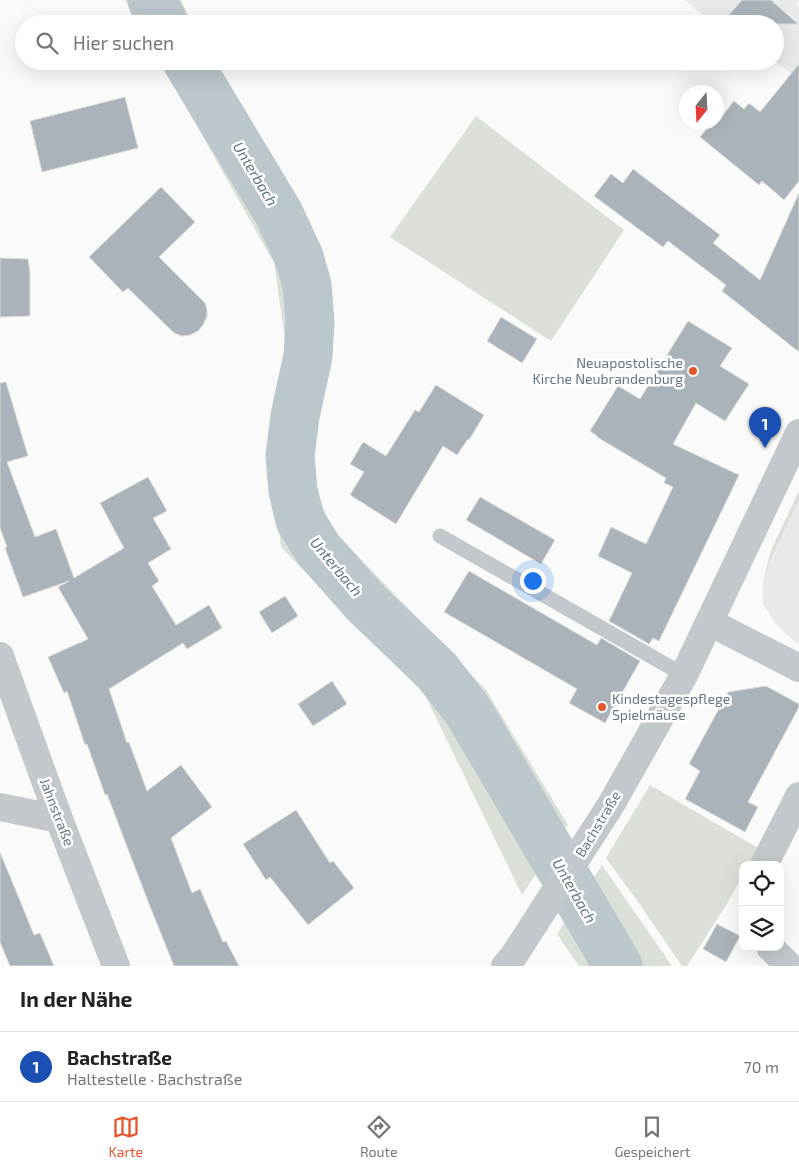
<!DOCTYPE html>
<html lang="de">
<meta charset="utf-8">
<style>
:root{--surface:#fff;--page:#f2f2f2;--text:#222;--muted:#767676;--line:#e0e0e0;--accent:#e4572e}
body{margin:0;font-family:"Exo 2",sans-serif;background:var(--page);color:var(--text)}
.controls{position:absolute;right:15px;bottom:15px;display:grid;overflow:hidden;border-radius:10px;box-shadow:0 5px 20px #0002}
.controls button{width:45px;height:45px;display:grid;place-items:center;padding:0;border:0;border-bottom:1px solid var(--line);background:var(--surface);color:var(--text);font:25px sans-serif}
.compass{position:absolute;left:679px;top:85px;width:45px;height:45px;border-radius:50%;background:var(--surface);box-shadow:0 5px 20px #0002;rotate:198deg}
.you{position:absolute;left:532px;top:580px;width:18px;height:18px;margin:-12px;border:4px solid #fff;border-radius:50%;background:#1a73e8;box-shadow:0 0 0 8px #1a73e833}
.badge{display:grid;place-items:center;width:32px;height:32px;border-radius:50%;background:var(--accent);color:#fff;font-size:16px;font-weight:700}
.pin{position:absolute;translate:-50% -41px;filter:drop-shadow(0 1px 2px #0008)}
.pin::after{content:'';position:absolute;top:26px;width:18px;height:15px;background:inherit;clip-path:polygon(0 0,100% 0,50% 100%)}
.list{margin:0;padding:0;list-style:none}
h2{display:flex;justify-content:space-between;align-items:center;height:65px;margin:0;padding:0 20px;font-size:21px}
h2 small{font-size:16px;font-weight:400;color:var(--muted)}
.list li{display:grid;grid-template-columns:32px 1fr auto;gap:15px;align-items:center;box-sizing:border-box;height:70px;padding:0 20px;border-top:1px solid var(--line)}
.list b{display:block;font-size:19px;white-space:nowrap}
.list p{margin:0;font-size:16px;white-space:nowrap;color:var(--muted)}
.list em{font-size:16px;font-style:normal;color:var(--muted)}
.icon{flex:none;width:28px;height:28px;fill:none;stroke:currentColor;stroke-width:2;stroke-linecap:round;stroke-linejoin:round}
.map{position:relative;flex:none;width:799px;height:966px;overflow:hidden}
.search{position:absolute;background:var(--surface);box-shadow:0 5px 20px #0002;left:15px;right:15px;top:15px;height:55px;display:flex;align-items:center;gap:12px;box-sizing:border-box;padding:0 18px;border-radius:28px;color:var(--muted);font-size:19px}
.sheet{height:135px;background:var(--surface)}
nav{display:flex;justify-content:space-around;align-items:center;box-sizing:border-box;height:70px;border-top:1px solid var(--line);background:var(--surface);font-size:14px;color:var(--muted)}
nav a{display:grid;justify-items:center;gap:2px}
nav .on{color:var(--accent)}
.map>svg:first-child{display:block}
.built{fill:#e8e9e9}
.green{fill:#dadfd7}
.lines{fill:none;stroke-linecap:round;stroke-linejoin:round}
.river{stroke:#bbc7cb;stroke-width:49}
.building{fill:#aab3b9;stroke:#dcdcda}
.service{stroke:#c3c8cc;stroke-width:15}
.minor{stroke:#c3c8cc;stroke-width:28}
.poi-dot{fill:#e4572e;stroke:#fff;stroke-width:2}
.labels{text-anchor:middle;stroke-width:5;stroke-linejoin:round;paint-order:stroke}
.poi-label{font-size:14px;fill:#657683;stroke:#fff;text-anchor:end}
.street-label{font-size:14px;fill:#657683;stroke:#fff}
.water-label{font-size:15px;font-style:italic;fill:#60757c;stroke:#fff}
</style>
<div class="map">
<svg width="799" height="966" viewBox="0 0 799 966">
<rect width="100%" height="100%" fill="#fafaf8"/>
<g class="built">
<polygon points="685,0 799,0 796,5 799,7 799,80 775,61 775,24 713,24"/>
<polygon points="799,500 799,644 793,640 775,623 763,604 763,582 771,559"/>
</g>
<g class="green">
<polygon points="125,0 181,0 192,24 138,24"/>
<polygon points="160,61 214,61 309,220 330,284 331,348 316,414 312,474 330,527 486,690 568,825 522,895 425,695 281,547 271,456 287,353 274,263"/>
<polygon points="476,116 624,230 551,341 390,237"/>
<polygon points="799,491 799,500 771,559 763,582 771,550"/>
<polygon points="650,785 758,848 749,865 743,865 743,875 725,907 687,966 682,966 636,899 606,858"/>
<polygon points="602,865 672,966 579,966 557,934"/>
</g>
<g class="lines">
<g class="river">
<polyline points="152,0 164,24"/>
<polyline points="187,61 279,214 299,257 307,285 310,322 308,356 295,416 290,456 293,491 300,520 318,549 365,602 437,671 468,711 618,966"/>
</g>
</g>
<g class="building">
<polygon points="742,0 771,0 798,24 721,24"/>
<polygon points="799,64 799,181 784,200 762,181 759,185 700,137 712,122 716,122 717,116 720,119 734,101 744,109 749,103 760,112"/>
<polygon points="125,97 138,148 42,172 30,121"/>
<polygon points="633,169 720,235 713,243 760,280 799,193 799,352 722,291 726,285 668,241 663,247 594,196 611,174 623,183"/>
<polygon points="161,187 195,222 159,257 205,303 207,309 207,316 203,325 198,331 190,335 182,336 174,333 128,288 123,292 89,257"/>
<polygon points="0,258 28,259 30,272 30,316 0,317"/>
<polygon points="501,317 537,339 522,363 487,341"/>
<polygon points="688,321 732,348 720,366 749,384 725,421 696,403 673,444 739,475 659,641 653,638 649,644 609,621 632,573 598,556 611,527 646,544 673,487 664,483 666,478 597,437 597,436 590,431 618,386 640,399"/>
<polygon points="6,382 28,456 7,462 35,537 56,529 74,578 124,548 100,503 148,477 167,511 153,518 171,549 148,563 159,581 152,586 176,625 209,605 222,628 187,649 183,643 109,689 127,743 129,742 147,791 181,765 212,807 171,838 192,893 200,889 223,942 226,941 239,966 174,966 149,904 107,794 105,795 87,744 85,745 67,691 64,693 48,657 88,639 58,587 69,581 23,597 5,548 7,547 0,528 0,383"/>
<polygon points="436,385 484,415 469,440 468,439 457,455 443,446 396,524 350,495 364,472 350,464 363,442 386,456 415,410 419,412"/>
<polygon points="480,497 555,540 541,564 466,520"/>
<polygon points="469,571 597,645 601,638 640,661 605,723 569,703 577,689 444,612"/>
<polygon points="285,596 298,616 272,633 259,612"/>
<polygon points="332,681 347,704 313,726 298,704"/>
<polygon points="766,686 799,704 799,707 748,802 758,807 745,832 685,799 700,771 689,764 728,692"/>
<polygon points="296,810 330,863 333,861 354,888 308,925 270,877 266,880 243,844"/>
<polygon points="0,852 34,935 40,933 54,966 10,966 0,942"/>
<polygon points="717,924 740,936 726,962 703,949"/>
</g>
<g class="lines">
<polyline class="service" points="440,536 684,675"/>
<g class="minor">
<polyline points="711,623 799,668"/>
<polyline points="0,656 59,819 116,966"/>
<polyline points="0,807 59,819"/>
<polyline points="764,865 799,796"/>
<polyline points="770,947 789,966"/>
<polyline points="505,966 513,957 612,803 684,675 799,433"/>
</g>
</g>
<g class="poi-dot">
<circle cx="693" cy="371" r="5"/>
<circle cx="602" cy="707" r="5"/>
</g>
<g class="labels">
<g class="poi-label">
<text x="683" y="368">Neuapostolische<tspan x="683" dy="16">Kirche Neubrandenburg</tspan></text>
<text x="612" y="704" text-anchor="start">Kindestagespflege<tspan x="612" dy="16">Spielmäuse</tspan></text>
</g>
<g class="street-label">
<text transform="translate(57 812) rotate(69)" y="5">Jahnstraße</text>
<text transform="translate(598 824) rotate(-59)" y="5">Bachstraße</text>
</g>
<g class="water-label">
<text transform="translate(255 174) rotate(59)" y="5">Unterbach</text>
<text transform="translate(336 567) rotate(50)" y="5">Unterbach</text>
<text transform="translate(574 891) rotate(60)" y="5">Unterbach</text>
</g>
</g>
</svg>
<div class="controls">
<button><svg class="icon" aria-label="locate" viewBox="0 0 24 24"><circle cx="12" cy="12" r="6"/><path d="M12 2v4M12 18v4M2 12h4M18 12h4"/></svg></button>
<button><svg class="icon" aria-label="layers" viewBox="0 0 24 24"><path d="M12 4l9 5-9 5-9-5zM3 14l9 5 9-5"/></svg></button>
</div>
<svg class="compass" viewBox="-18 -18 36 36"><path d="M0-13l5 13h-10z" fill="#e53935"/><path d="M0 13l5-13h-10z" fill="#767676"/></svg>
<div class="you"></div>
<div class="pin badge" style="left:765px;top:448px;background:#1a4fb4">1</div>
<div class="search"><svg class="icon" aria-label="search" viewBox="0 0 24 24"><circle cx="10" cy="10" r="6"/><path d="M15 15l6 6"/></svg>Hier suchen</div>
</div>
<section class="sheet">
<h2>In der Nähe<small></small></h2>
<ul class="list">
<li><span class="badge" style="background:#1a4fb4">1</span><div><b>Bachstraße</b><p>Haltestelle · Bachstraße</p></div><em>70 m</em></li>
</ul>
</section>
<nav>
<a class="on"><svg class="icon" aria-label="map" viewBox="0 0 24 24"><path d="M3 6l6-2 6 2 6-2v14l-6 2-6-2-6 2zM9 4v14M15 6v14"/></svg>Karte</a>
<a><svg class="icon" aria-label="directions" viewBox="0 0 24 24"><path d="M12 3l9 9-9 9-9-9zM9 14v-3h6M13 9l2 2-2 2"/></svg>Route</a>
<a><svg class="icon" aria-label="saved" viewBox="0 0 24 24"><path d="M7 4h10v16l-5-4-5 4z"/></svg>Gespeichert</a>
</nav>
